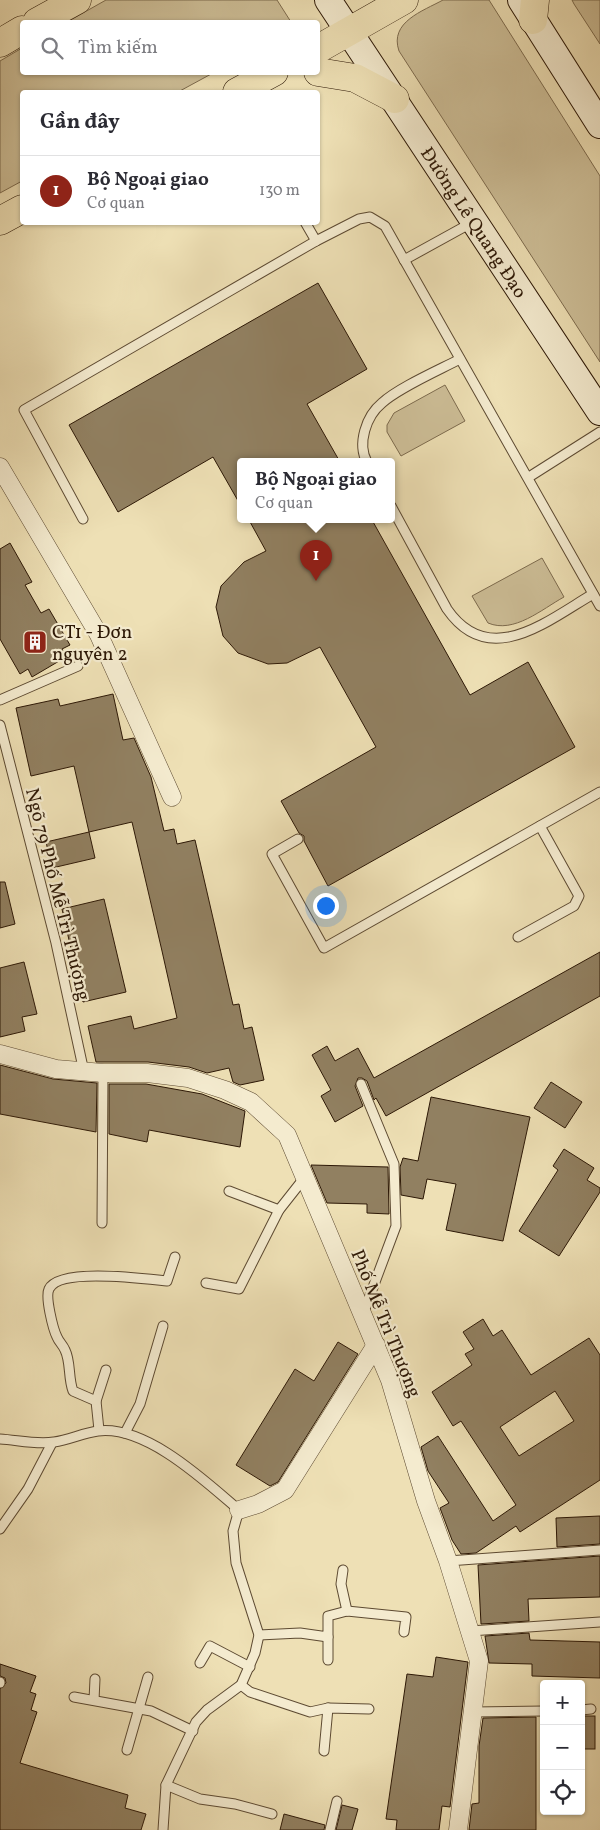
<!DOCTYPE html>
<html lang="vi">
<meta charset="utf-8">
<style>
:root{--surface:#fff;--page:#f7f7f7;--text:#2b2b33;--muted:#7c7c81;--line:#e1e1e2;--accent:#8f2418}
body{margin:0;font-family:Vollkorn,serif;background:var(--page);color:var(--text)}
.controls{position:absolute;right:15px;bottom:15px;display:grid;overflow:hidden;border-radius:5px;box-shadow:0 1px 4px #0004}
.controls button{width:45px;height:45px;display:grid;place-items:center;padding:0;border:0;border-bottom:1px solid var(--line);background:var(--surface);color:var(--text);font:25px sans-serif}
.you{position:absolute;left:325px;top:905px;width:18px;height:18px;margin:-12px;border:4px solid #fff;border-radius:50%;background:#1a73e8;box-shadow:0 0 0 8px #1a73e833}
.badge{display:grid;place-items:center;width:32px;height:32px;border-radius:50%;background:var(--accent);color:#fff;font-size:16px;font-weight:700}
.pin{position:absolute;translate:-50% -41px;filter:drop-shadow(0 1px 2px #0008)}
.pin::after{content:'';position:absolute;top:26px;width:18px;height:15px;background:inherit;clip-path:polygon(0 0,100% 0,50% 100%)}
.popup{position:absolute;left:237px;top:458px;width:158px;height:65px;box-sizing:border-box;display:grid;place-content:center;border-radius:5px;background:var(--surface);filter:drop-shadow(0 1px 4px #0005);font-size:16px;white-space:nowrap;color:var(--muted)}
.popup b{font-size:19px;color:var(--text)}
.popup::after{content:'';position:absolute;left:50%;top:100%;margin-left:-10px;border:10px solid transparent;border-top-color:var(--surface)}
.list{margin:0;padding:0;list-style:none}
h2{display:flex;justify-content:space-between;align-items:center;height:65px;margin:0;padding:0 20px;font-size:21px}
h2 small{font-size:16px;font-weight:400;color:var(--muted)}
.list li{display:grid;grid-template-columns:32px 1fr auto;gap:15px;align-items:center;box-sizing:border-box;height:70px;padding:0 20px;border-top:1px solid var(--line)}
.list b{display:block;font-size:19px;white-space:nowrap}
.list p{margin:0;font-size:16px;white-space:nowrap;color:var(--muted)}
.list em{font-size:16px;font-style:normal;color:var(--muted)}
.icon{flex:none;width:28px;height:28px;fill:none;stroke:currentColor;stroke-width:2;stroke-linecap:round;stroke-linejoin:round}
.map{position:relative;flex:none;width:600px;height:1830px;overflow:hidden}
.search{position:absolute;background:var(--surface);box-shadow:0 1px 4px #0004;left:20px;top:20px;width:300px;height:55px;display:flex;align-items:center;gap:12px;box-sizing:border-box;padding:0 18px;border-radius:5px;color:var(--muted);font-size:19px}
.panel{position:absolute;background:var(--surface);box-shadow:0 1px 4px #0004;left:20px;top:90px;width:300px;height:135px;border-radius:5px}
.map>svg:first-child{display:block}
.green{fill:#cdbe97;stroke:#7d6b4e}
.building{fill:#918061;stroke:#2d1806;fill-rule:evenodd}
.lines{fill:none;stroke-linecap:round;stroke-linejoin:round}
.lane-casing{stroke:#5d4a32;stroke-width:11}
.street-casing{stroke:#5d4a32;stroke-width:19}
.secondary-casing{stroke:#2d1806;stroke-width:28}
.primary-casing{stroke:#2d1806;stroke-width:29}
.highway-casing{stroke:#2d1806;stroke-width:29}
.lane{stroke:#f4ebcf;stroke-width:9}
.street{stroke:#f4ebcf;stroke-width:18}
.secondary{stroke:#f4ebcf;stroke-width:26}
.primary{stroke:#eee0b5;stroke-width:28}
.highway{stroke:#eee0b5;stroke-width:28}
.labels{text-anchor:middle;stroke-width:4.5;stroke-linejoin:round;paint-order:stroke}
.street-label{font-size:19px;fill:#2d1806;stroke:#f4ebcf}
.poi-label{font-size:19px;fill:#2d1806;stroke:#f4ebcf;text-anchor:start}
</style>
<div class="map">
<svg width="600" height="1830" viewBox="0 0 600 1830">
<rect width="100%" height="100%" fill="#eee0b5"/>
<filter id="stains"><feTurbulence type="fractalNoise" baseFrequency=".004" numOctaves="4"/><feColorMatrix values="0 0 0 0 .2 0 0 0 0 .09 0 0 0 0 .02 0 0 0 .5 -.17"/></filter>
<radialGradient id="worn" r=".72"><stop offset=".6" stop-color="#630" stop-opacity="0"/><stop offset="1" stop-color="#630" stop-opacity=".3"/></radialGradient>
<g class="green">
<polygon points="106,0 277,0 291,22 67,22"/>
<path d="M443,0H489L600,176V362L399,51C389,22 423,11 443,0Z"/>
<polygon points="572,0 600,0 600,44 574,4"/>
<polygon points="22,48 22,72 213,73 178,92 22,92 22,181 0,193 0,61"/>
<polygon points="445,385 465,421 401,456 387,432 387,425 394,413"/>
<path d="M542,558L564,597C542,609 514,634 488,623L472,596Z"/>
</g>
<g class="building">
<polygon points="318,283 367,369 307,404 340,462 241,462 241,506 213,457 118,512 69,425"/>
<polygon points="249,520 372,520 470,695 528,662 575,747 328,886 304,841 304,836 299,833 281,801 376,747 320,647 287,663 268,664 238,653 223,636 216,607 221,586 244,562 266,551"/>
<polygon points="10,543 32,582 25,585 41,613 49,609 70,645 62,649 66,657 32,677 28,669 20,674 0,639 0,549"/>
<polygon points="113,694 123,740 134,738 151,777 164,831 174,829 177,844 195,840 233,1005 239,1004 244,1029 252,1027 264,1080 240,1085 233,1082 229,1068 207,1073 189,1067 148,1062 96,1062 88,1026 131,1016 134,1029 177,1018 162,951 132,822 89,832 74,766 31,776 16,708 58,699 60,706"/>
<polygon points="89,832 95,858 52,868 46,842"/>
<polygon points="0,882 5,882 15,924 0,928"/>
<polygon points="104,899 126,992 83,1002 62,909"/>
<polygon points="600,952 600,996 386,1116 376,1098 374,1100 367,1081 362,1078 358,1078 355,1086 363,1106 335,1122 321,1096 331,1090 312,1055 327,1046 335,1061 358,1048 374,1078"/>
<polygon points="24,962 37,1014 22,1017 25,1031 0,1037 0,968"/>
<polygon points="0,1065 53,1079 97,1083 96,1132 0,1114"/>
<polygon points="551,1082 582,1102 565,1128 534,1108"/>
<polygon points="109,1084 146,1084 202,1094 245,1111 240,1147 149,1130 147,1142 109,1134"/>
<polygon points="431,1097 530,1117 503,1241 446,1230 456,1184 427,1179 423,1199 401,1195 400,1167 403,1158 418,1161"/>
<polygon points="564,1149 594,1168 587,1180 600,1188 600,1192 559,1256 519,1231 558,1170 553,1166"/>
<polygon points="311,1165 388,1167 389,1214 367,1213 367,1204 327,1203"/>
<path d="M483,1319L493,1336L502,1330L531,1375L589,1338L600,1355V1480L520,1532L516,1526L476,1553L461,1554L452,1540L440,1508L449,1503L428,1471L421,1447L438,1436L493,1521L516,1505L461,1421L453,1426L432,1392L472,1365L465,1354L474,1349L463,1332ZM555,1391L574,1421L519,1456L500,1427Z"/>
<polygon points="338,1342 358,1354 278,1482 270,1486 236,1465 295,1369 314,1381"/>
<polygon points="600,1516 600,1544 557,1547 556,1518"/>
<polygon points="600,1556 600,1597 528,1599 529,1621 481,1624 478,1565"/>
<polygon points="529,1633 530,1640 600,1642 600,1678 532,1676 532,1664 489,1663 485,1636"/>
<polygon points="436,1657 468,1662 450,1807 442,1806 439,1830 396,1830 397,1820 386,1819 407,1674 433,1677"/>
<polygon points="0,1664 36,1676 30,1692 36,1694 31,1710 37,1712 20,1763 128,1795 125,1808 146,1814 141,1830 0,1830 0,1689 6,1683 5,1678 0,1676"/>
<rect x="581" y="1716" width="14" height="33"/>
<polygon points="536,1717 536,1830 469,1830 472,1804 479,1803 479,1746 483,1718"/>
<polygon points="342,1805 358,1809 352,1830 336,1830"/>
<polygon points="284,1814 325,1825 324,1830 280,1830"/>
</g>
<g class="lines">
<g class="lane-casing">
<g id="lane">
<polyline points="305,222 316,241"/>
<polyline points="404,260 473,222"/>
<path d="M367,462C357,444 366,416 382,403C398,388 439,370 460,359"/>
<polyline points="529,477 600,432"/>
<path d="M391,506L447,609C489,670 547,621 593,594"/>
<polyline points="83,519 24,410 316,241 359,219 370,217 385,226 600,606"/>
<polyline points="0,700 78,666"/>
<polyline points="0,725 56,943 84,1072"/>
<polyline points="298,839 272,854 324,948 600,792"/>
<polyline points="518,937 574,906 579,896 540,826"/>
<polyline points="361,1084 394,1164 396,1226 363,1314"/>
<polyline points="229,1191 279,1210"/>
<polyline points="102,1223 103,1073"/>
<polyline points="206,1283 239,1289 279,1210 305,1177"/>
<polyline points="96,1401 106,1370"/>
<path d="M99,1430L96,1401L73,1391C68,1378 71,1362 65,1350C63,1345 59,1342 57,1337C53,1329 45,1297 49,1289C59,1267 147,1279 167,1281L175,1257"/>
<polyline points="125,1433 140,1404 163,1326"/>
<path d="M0,1439C17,1440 37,1445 54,1442C69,1440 83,1433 98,1431C146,1425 205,1481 239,1510L233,1531L236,1563L259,1635L255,1653L241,1685L207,1710L196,1722L166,1785L163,1830"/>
<polyline points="0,1529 28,1489 52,1443"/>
<polyline points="448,1561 600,1550"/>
<polyline points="343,1570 341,1584 347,1611"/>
<polyline points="470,1631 600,1622"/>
<polyline points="259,1635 300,1633 328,1637 328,1616 347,1611 406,1617 404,1632"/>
<polyline points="328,1660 328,1637"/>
<polyline points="200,1663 210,1646 250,1667"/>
<polyline points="0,1682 0,1683"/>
<polyline points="241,1685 250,1692 310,1712 328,1708 369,1709"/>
<polyline points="74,1697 151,1711 193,1731"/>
<polyline points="94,1700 95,1679"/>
<polyline points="581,1710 591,1709"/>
<polyline points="473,1712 544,1711"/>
<polyline points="127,1750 148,1677"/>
<polyline points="324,1751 328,1708"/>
<polyline points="166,1785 200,1799 235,1804 272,1814"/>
<polyline points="330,1830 337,1801"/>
</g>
</g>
<g class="street-casing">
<g id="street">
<polyline points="0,467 99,635 172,797"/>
<polyline points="0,1054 56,1069 103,1073 147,1073 188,1078 225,1090 251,1102 287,1135 390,1380 426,1501 448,1561 479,1661 458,1830"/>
<polyline points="239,1510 258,1504 285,1490 376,1345"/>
</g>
</g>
<g class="secondary-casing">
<g id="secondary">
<path id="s1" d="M328,0L600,412"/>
<polyline points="521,0 600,125"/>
</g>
</g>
<g class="primary-casing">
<g id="primary">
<polyline points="533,20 535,0"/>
<polyline points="318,49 404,0"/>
<polyline points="318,72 355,78 395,99"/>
<polyline points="237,92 274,72"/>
<polyline points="0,221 22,209"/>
</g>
</g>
<g class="highway-casing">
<g id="highway">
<polyline points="37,22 77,0"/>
<polyline points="0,43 22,30"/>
</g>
</g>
<use href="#lane" class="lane"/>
<use href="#street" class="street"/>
<use href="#secondary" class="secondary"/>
<use href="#primary" class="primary"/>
<use href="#highway" class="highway"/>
</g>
<defs>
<g id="building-square" transform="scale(1.25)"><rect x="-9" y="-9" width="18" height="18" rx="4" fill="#8f2418" stroke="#f4ebcf"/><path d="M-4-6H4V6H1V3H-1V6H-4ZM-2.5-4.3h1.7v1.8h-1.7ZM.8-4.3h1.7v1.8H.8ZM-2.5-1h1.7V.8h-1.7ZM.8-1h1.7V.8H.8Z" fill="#fff"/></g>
</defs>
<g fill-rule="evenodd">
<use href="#building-square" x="35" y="642"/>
</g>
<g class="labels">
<g class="street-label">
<text dy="7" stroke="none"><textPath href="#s1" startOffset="266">Đường Lê Quang Đạo</textPath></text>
<text transform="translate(59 894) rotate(76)" y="7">Ngõ 79 Phố Mễ Trì Thượng</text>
<text transform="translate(387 1323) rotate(68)" y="7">Phố Mễ Trì Thượng</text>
</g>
<g class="poi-label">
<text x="52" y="638">CT1 - Đơn<tspan x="52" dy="22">nguyên 2</tspan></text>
</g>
</g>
<rect width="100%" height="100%" filter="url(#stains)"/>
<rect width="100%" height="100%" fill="url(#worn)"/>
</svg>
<div class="controls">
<button>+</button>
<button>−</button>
<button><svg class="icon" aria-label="locate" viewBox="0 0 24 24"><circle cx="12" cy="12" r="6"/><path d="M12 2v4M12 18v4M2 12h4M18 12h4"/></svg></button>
</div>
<div class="you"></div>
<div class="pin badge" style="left:316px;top:581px">1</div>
<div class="popup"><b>Bộ Ngoại giao</b>Cơ quan</div>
<div class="search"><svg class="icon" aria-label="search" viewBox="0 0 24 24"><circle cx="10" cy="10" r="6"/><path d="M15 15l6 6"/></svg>Tìm kiếm</div>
<section class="panel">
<h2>Gần đây<small></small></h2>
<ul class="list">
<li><span class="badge">1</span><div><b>Bộ Ngoại giao</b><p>Cơ quan</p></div><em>130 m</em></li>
</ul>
</section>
</div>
